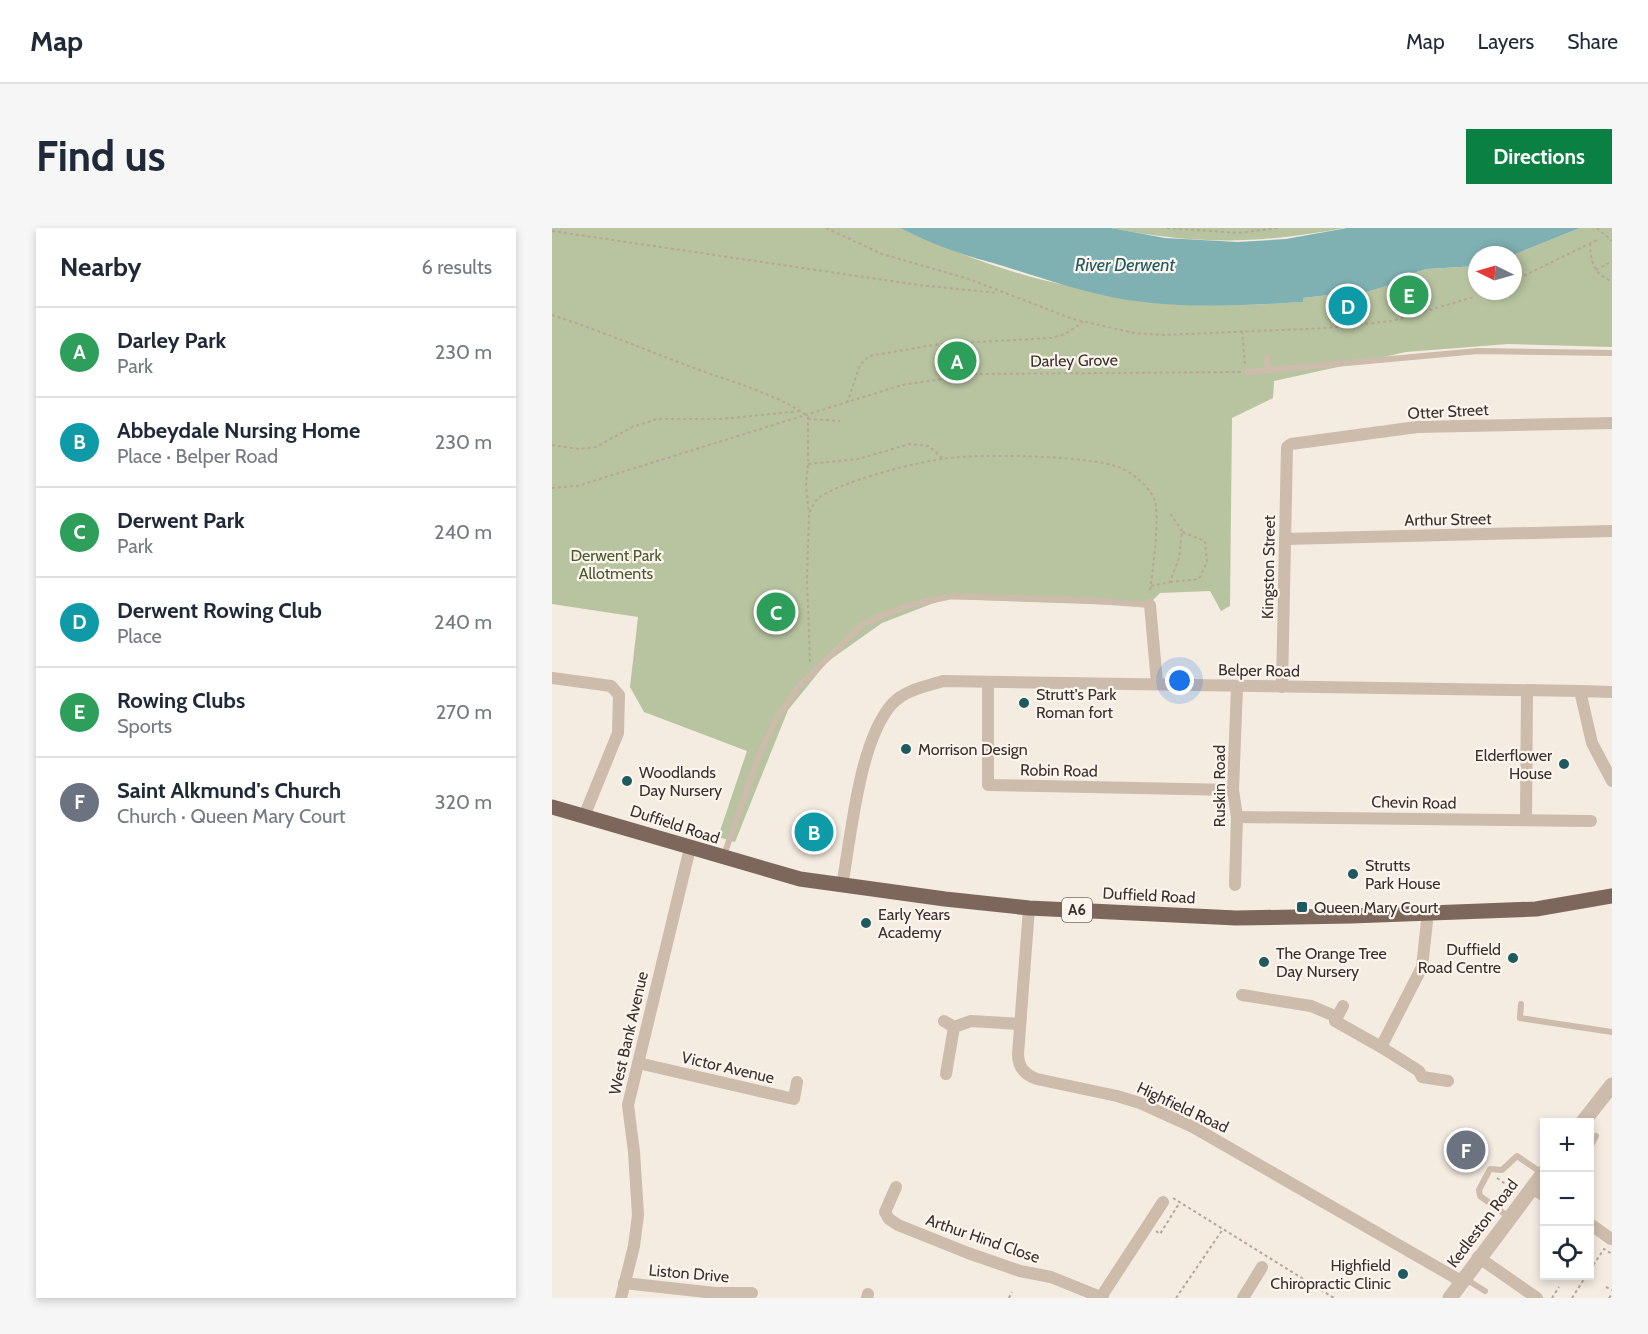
<!DOCTYPE html>
<meta charset="utf-8">
<style>
:root{--surface:#fff;--page:#f6f6f7;--text:#1f2937;--muted:#747a83;--line:#e0e1e3;--accent:#0b8043}
body{margin:0;font-family:Cabin,sans-serif;background:var(--page);color:var(--text)}
.controls{position:absolute;right:18px;bottom:18px;display:grid;overflow:hidden;border-radius:0px;box-shadow:0 3px 9px #0003}
.controls button{width:54px;height:54px;display:grid;place-items:center;padding:0;border:0;border-bottom:2px solid var(--line);background:var(--surface);color:var(--text);font:30px sans-serif}
.compass{position:absolute;left:916px;top:18px;width:54px;height:54px;border-radius:50%;background:var(--surface);box-shadow:0 3px 9px #0003;rotate:275deg}
.you{position:absolute;left:628px;top:453px;width:21px;height:21px;margin:-15px;border:4px solid #fff;border-radius:50%;background:#1a73e8;box-shadow:0 0 0 9px #1a73e833}
.badge{display:grid;place-items:center;width:39px;height:39px;border-radius:50%;background:var(--accent);color:#fff;font-size:20px;font-weight:700}
.pin{position:absolute;translate:-50% -50%;border:3px solid #fff;box-shadow:0 2px 6px #0006}
.list{margin:0;padding:0;list-style:none}
h2{display:flex;justify-content:space-between;align-items:center;height:78px;margin:0;padding:0 24px;font-size:26px}
h2 small{font-size:20px;font-weight:400;color:var(--muted)}
.list li{display:grid;grid-template-columns:39px 1fr auto;gap:18px;align-items:center;box-sizing:border-box;height:90px;padding:0 24px;border-top:2px solid var(--line)}
.list b{display:block;font-size:22px;white-space:nowrap}
.list p{margin:0;font-size:20px;white-space:nowrap;color:var(--muted)}
.list em{font-size:20px;font-style:normal;color:var(--muted)}
.icon{flex:none;width:33px;height:33px;fill:none;stroke:currentColor;stroke-width:2;stroke-linecap:round;stroke-linejoin:round}
.map{position:relative;flex:none;width:1060px;height:1070px;overflow:hidden;border-radius:0px}
header{display:flex;align-items:center;gap:36px;box-sizing:border-box;height:84px;padding:0 30px;background:var(--surface);border-bottom:2px solid var(--line)}
header strong{font-size:28px}
nav{display:flex;gap:33px;margin-inline-start:auto;font-size:21px}
.intro{display:flex;align-items:center;justify-content:space-between;box-sizing:border-box;height:144px;padding:0 36px}
h1{margin:0;font-size:42px}
.button{padding:15px 27px;border-radius:0px;background:var(--accent);color:#fff;font-size:21px;font-weight:700}
main{display:flex;gap:36px;padding:0 36px}
aside{flex:1;background:var(--surface);border-radius:0px;box-shadow:0 3px 9px #0003}
.map>svg:first-child{display:block}
.green{fill:#b8c4a0}
.water{fill:#7fb0b2}
.lines{fill:none;stroke-linecap:round;stroke-linejoin:round}
.path{stroke:#b9a596;stroke-width:2;stroke-dasharray:3 3;stroke-linecap:butt}
.service{stroke:#cdbbac;stroke-width:6}
.minor{stroke:#cdbbac;stroke-width:12}
.tertiary{stroke:#cdbbac;stroke-width:15}
.primary{stroke:#7d675c;stroke-width:15}
.path-bridge{stroke:#b9a596;stroke-width:2;stroke-dasharray:3 3;stroke-linecap:butt}
.poi-dot{fill:#1f5a5e;stroke:#fbf5ee;stroke-width:2}
.labels{text-anchor:middle;stroke-width:4.5;stroke-linejoin:round;paint-order:stroke}
.shield{fill:#fbf5ee;stroke:#756b66;stroke-width:1.5}
.shield-label{font-size:15px;font-weight:bold;fill:#3b302b}
.street-label{font-size:16px;fill:#3b302b;stroke:#fbf5ee}
.park-label{font-size:16px;fill:#4a5a2e;stroke:#fbf5ee}
.poi-label{font-size:16px;fill:#3b302b;stroke:#fbf5ee;text-anchor:start}
.water-label{font-size:18px;font-style:italic;fill:#1f5a5e;stroke:#fbf5ee}
</style>
<header>
<strong>Map</strong>
<nav><a>Map</a><a>Layers</a><a>Share</a></nav>
</header>
<div class="intro"><h1>Find us</h1><a class="button">Directions</a></div>
<main>
<aside>
<h2>Nearby<small>6 results</small></h2>
<ul class="list">
<li><span class="badge" style="background:#2e9e5b">A</span><div><b>Darley Park</b><p>Park</p></div><em>230 m</em></li>
<li><span class="badge" style="background:#0f9aa8">B</span><div><b>Abbeydale Nursing Home</b><p>Place · Belper Road</p></div><em>230 m</em></li>
<li><span class="badge" style="background:#2e9e5b">C</span><div><b>Derwent Park</b><p>Park</p></div><em>240 m</em></li>
<li><span class="badge" style="background:#0f9aa8">D</span><div><b>Derwent Rowing Club</b><p>Place</p></div><em>240 m</em></li>
<li><span class="badge" style="background:#2e9e5b">E</span><div><b>Rowing Clubs</b><p>Sports</p></div><em>270 m</em></li>
<li><span class="badge" style="background:#6b7280">F</span><div><b>Saint Alkmund's Church</b><p>Church · Queen Mary Court</p></div><em>320 m</em></li>
</ul>
</aside>
<div class="map">
<svg width="1060" height="1070" viewBox="0 0 1060 1070">
<rect width="100%" height="100%" fill="#f4ebe1"/>
<g class="green">
<path d="M0,0H348C405,25 467,50 529,60C544,62 558,69 573,71C631,80 692,78 750,74L751,70L795,65L800,68L844,55L843,50L875,41L925,38V63H961V27L1028,0H1060V119L956,116L854,124L722,153L721,170L680,190L678,378L669,383L658,363L608,365L595,378L392,371L330,395L275,434L236,482L183,614L166,609L195,523L92,484L78,459L86,389L0,376Z"/>
<path d="M559,0H792C707,16 644,17 559,0Z"/>
</g>
<path class="water" d="M348,0H559L613,10L686,14L734,11L795,0H1028L961,27H925V38L875,41L844,50L845,55L800,68L795,69L794,65L751,70V74C690,78 624,81 564,70C522,62 482,47 441,35C409,27 378,15 348,0Z"/>
<g class="lines">
<g class="path">
<polyline points="274,0 330,26 417,51 521,91 582,105 612,107 774,100 840,93 922,69"/>
<polyline points="615,0 687,5 725,0"/>
<polyline points="0,3 366,57 446,65"/>
<path d="M1038,15C1039,34 1041,46 1060,53"/>
<polyline points="1044,42 1060,33"/>
<polyline points="961,53 1045,12"/>
<path d="M0,87C46,102 89,120 134,137C175,153 219,163 256,188V236L306,231L358,216L377,218L391,231"/>
<polyline points="690,103 693,136"/>
<polyline points="295,175 308,137 317,128 388,116 499,110 513,106 531,94"/>
<polyline points="256,191 288,193"/>
<polyline points="0,217 27,221 44,219 80,199 105,191 169,191 249,183"/>
<polyline points="256,237 254,257 257,285"/>
<polyline points="0,260 25,258 350,157 424,146 689,144"/>
<polyline points="618,354 647,351 655,334 653,313 630,304"/>
<polyline points="599,358 618,354 627,330 630,303 618,285"/>
<path d="M258,434L255,351L257,285C260,279 262,274 267,270C288,253 369,233 397,230C431,226 539,227 569,240C581,245 596,258 602,270C609,288 600,344 598,365"/>
<polyline points="945,950 962,962"/>
<polyline points="621,970 782,1070"/>
<polyline points="604,1003 608,1006 628,974"/>
<polyline points="1038,1042 1052,1021 1060,1026"/>
<polyline points="1036,1048 1040,1050"/>
<polyline points="1054,1059 1060,1062"/>
<polyline points="457,1070 460,1064"/>
<polyline points="624,1070 671,1001"/>
<polyline points="1000,1070 1007,1059"/>
<polyline points="1020,1070 1034,1048"/>
<polyline points="1057,1070 1060,1066"/>
</g>
<g class="service">
<polyline points="925,53 925,54"/>
<polyline points="928,63 929,67"/>
<polyline points="715,130 716,142"/>
<polyline points="696,144 926,123 1060,125"/>
<polyline points="172,627 207,527 226,488 247,458 311,396 354,378 400,368 531,372 598,377"/>
<polyline points="969,776 968,790 1060,804"/>
<polyline points="1038,919 1044,908"/>
<polyline points="957,989 928,968 927,962 938,941 950,942 965,928 990,945"/>
<polyline points="912,1050 933,1063"/>
</g>
<g class="minor">
<polyline points="733,311 1060,303"/>
<polyline points="598,377 605,455"/>
<polyline points="0,450 59,458 67,467 66,505 33,586"/>
<polyline points="436,454 436,557 681,562"/>
<polyline points="730,459 735,219 739,216 865,199 1060,195"/>
<polyline points="1028,463 1060,464"/>
<polyline points="685,589 1039,593"/>
<polyline points="974,591 975,463"/>
<polyline points="683,657 685,589 681,562 685,459"/>
<path d="M290,658C299,609 307,511 341,475C353,462 375,458 391,453L1028,463L1040,515L1060,553"/>
<path d="M477,680L466,826C466,839 473,847 485,851L565,868L588,875L641,899L909,1053"/>
<polyline points="690,767 759,778 785,789"/>
<polyline points="791,778 783,793 829,819 870,739 876,684"/>
<polyline points="392,793 402,799"/>
<polyline points="829,819 867,843 870,849 896,853"/>
<polyline points="86,835 242,871 245,854"/>
<polyline points="394,846 402,799 419,793 468,796"/>
<polyline points="344,959 333,984 337,991 346,997 416,1025 468,1043 499,1049 551,1070"/>
<polyline points="979,960 993,968"/>
<polyline points="1038,996 1059,1011"/>
<polyline points="926,1029 985,1070"/>
<polyline points="72,1055 163,1065 200,1065"/>
<polyline points="549,1069 611,974"/>
<polyline points="69,1070 82,1018 86,987 82,924 76,877 138,620"/>
<polyline points="315,1070 316,1066"/>
<polyline points="691,1070 710,1039"/>
</g>
<g class="tertiary">
<polyline points="1031,894 1060,857"/>
<polyline points="898,1070 993,943"/>
</g>
<polyline class="primary" points="0,579 248,651 393,671 477,680 684,690 799,688 984,681 1060,668"/>
<polyline class="path-bridge" points="1045,0 1060,13"/>
</g>
<g class="poi-dot">
<circle cx="472" cy="475" r="6"/>
<circle cx="354" cy="521" r="6"/>
<circle cx="1012" cy="536" r="6"/>
<circle cx="75" cy="553" r="6"/>
<circle cx="801" cy="646" r="6"/>
<rect x="744" y="673" width="12" height="12" rx="3"/>
<circle cx="314" cy="695" r="6"/>
<circle cx="961" cy="730" r="6"/>
<circle cx="712" cy="734" r="6"/>
<circle cx="851" cy="1046" r="6"/>
</g>
<g class="labels">
<rect class="shield" x="510" y="670" width="30" height="24" rx="4.5"/>
<g class="shield-label">
<text x="525" y="687">A6</text>
</g>
<g class="street-label">
<text transform="translate(522 132) rotate(-1)" y="6">Darley Grove</text>
<text transform="translate(896 183) rotate(-3)" y="6">Otter Street</text>
<text transform="translate(896 291) rotate(-1)" y="6">Arthur Street</text>
<text transform="translate(716 339) rotate(-89)" y="6">Kingston Street</text>
<text transform="translate(707 442) rotate(1)" y="6">Belper Road</text>
<text transform="translate(507 542) rotate(1)" y="6">Robin Road</text>
<text transform="translate(667 558) rotate(-90)" y="6">Ruskin Road</text>
<text transform="translate(862 574) rotate(1)" y="6">Chevin Road</text>
<text transform="translate(123 596) rotate(18)" y="6">Duffield Road</text>
<text transform="translate(597 667) rotate(3)" y="6">Duffield Road</text>
<text transform="translate(76 805) rotate(-77)" y="6">West Bank Avenue</text>
<text transform="translate(176 839) rotate(13)" y="6">Victor Avenue</text>
<text transform="translate(631 879) rotate(25)" y="6">Highfield Road</text>
<text transform="translate(930 995) rotate(-53)" y="6">Kedleston Road</text>
<text transform="translate(431 1010) rotate(19)" y="6">Arthur Hind Close</text>
<text transform="translate(137 1045) rotate(5)" y="6">Liston Drive</text>
</g>
<g class="park-label">
<text x="64" y="333">Derwent Park<tspan x="64" dy="18">Allotments</tspan></text>
</g>
<g class="poi-label">
<text x="484" y="472">Strutt's Park<tspan x="484" dy="18">Roman fort</tspan></text>
<text x="366" y="527">Morrison Design</text>
<text x="1000" y="533" text-anchor="end">Elderflower<tspan x="1000" dy="18">House</tspan></text>
<text x="87" y="550">Woodlands<tspan x="87" dy="18">Day Nursery</tspan></text>
<text x="813" y="643">Strutts<tspan x="813" dy="18">Park House</tspan></text>
<text x="762" y="685">Queen Mary Court</text>
<text x="326" y="692">Early Years<tspan x="326" dy="18">Academy</tspan></text>
<text x="949" y="727" text-anchor="end">Duffield<tspan x="949" dy="18">Road Centre</tspan></text>
<text x="724" y="731">The Orange Tree<tspan x="724" dy="18">Day Nursery</tspan></text>
<text x="839" y="1043" text-anchor="end">Highfield<tspan x="839" dy="18">Chiropractic Clinic</tspan></text>
</g>
<g class="water-label">
<text x="573" y="43">River Derwent</text>
</g>
</g>
</svg>
<div class="controls">
<button>+</button>
<button>−</button>
<button><svg class="icon" aria-label="locate" viewBox="0 0 24 24"><circle cx="12" cy="12" r="6"/><path d="M12 2v4M12 18v4M2 12h4M18 12h4"/></svg></button>
</div>
<svg class="compass" viewBox="-18 -18 36 36"><path d="M0-13l5 13h-10z" fill="#e53935"/><path d="M0 13l5-13h-10z" fill="#747a83"/></svg>
<div class="you"></div>
<div class="pin badge" style="left:405px;top:133px;background:#2e9e5b">A</div>
<div class="pin badge" style="left:262px;top:604px;background:#0f9aa8">B</div>
<div class="pin badge" style="left:224px;top:384px;background:#2e9e5b">C</div>
<div class="pin badge" style="left:796px;top:78px;background:#0f9aa8">D</div>
<div class="pin badge" style="left:857px;top:67px;background:#2e9e5b">E</div>
<div class="pin badge" style="left:914px;top:922px;background:#6b7280">F</div>
</div>
</main>
